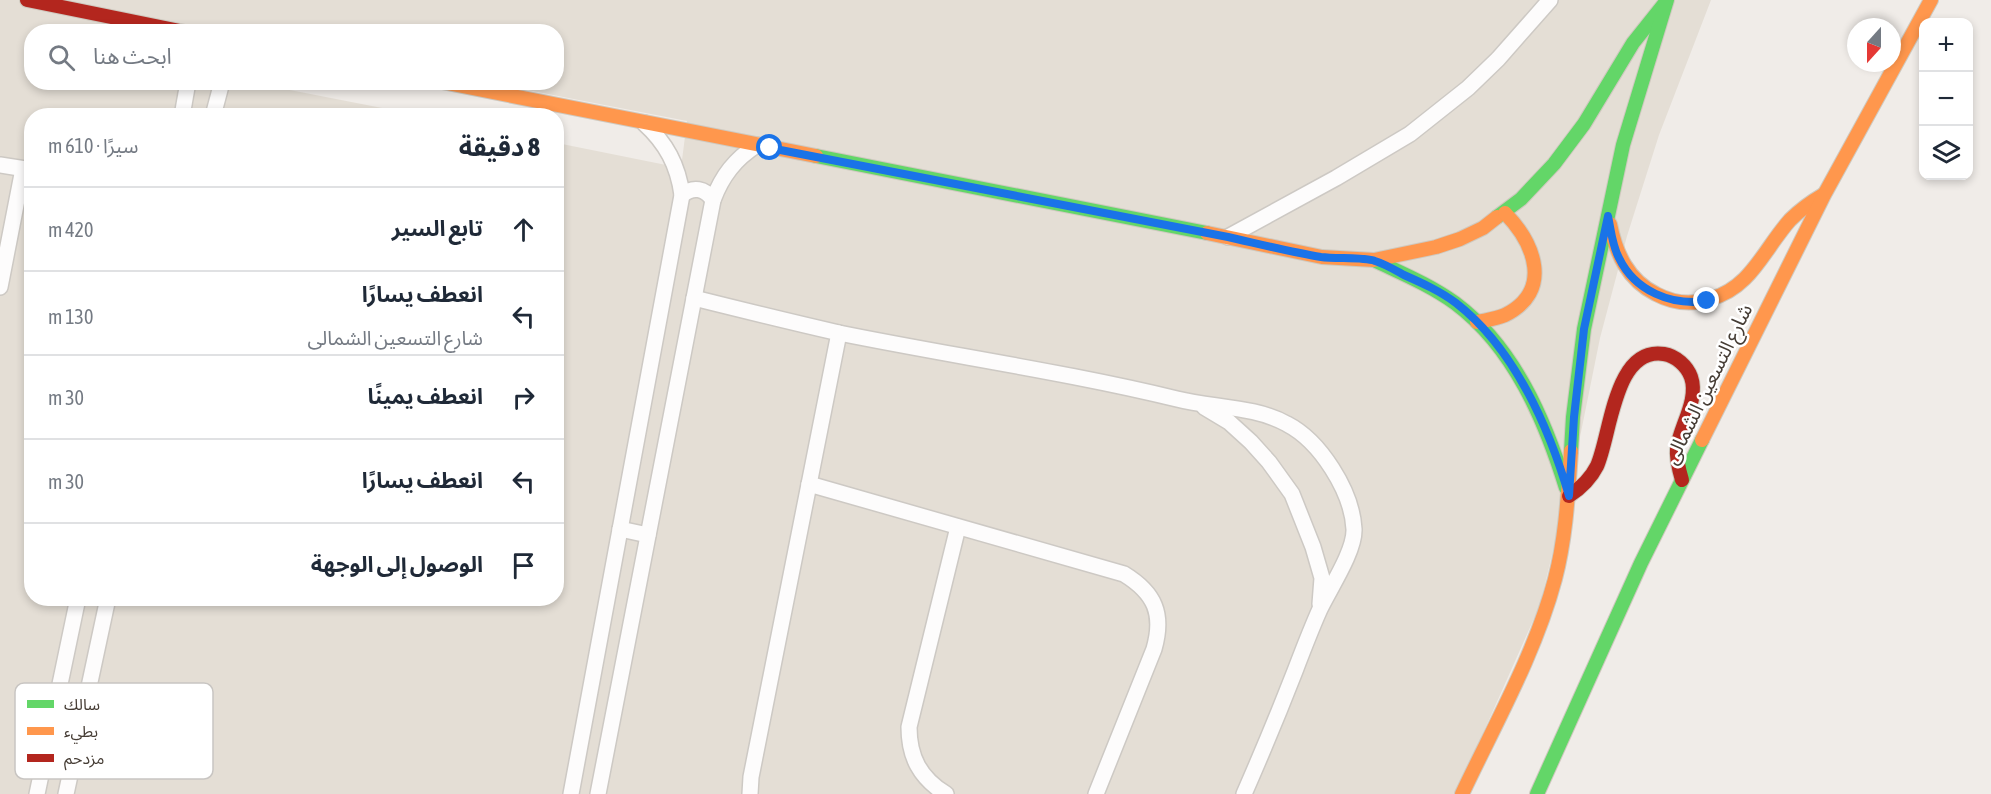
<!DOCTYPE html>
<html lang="ar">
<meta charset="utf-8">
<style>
:root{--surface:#fff;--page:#f6f6f7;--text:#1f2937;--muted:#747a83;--line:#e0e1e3}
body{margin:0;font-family:"Asap Condensed","Noto Sans Arabic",sans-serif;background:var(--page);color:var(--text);direction:rtl}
.controls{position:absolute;right:18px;top:18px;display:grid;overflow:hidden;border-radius:12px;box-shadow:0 3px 9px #0003}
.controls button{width:54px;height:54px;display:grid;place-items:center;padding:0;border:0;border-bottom:2px solid var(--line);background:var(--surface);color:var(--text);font:30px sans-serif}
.compass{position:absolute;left:1847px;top:18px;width:54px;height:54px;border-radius:50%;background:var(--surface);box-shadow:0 3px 9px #0003;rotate:201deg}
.stop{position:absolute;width:18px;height:18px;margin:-14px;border:4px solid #1a73e8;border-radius:50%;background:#fff}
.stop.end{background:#1a73e8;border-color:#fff;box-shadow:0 2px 6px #0008}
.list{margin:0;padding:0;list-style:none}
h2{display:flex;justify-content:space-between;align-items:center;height:78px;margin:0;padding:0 24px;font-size:26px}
h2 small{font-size:20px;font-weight:400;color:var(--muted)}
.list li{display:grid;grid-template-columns:39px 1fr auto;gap:18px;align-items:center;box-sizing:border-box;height:84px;padding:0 24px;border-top:2px solid var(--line)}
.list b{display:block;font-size:22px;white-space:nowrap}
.list p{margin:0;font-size:20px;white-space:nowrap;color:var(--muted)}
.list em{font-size:20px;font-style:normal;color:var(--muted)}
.icon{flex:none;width:33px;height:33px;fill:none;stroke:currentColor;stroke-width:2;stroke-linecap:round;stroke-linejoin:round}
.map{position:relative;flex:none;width:1991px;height:794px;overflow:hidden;direction:ltr}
.search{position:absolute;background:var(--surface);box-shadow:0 3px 9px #0003;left:24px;top:24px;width:540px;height:66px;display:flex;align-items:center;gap:15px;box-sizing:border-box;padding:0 21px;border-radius:24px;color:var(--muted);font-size:22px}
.panel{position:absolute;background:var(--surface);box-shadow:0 3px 9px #0003;left:24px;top:108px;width:540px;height:498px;border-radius:24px;direction:rtl}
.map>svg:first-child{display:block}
.residential{fill:#e4ded5;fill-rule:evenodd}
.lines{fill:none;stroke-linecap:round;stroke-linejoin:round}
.street-casing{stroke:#cdc9c4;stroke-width:18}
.fast-casing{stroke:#cfc9bf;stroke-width:16}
.slow-casing{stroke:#cfc9bf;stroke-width:16}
.jam-casing{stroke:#cfc9bf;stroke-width:16}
.street{stroke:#fdfcfc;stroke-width:15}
.fast{stroke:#63d668;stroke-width:14}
.slow{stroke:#ff974d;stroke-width:14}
.jam{stroke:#b3261e;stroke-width:14}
.route{stroke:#1a73e8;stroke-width:8}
.labels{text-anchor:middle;stroke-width:5;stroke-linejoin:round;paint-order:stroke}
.street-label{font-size:20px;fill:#463d35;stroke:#fff}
.key{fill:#fff;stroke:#c8c5c2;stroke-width:1.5}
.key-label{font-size:16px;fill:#463d35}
</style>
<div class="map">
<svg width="1991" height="794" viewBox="0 0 1991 794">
<rect width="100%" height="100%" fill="#f0ece8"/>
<path class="residential" d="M0,0H1711L1659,135L1627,236L1600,338L1579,442L1540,605L1456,794H0ZM216,29L232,32H556V82L491,83L687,121L681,168L557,143L556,598H32V116L418,115L254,83L32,82V32L215,31Z"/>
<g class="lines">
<g class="street-casing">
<g id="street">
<polyline points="182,116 188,82"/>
<polyline points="213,116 222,82"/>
<polyline points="0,165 32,170"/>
<path d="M682,195C693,186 705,188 713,200"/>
<polyline points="1228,237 1336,178 1410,134 1468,88 1498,59 1550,0"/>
<polyline points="0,287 23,169"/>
<path d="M694,298C742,310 791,322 839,333C952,356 1066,372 1177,399C1213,408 1255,406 1287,424C1320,441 1352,491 1354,529C1355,551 1330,588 1320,609C1311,629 1303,650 1295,671C1279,712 1262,753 1244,794"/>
<polyline points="1204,407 1229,422 1251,442 1269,462 1292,494 1313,547 1322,578 1320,604"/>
<path d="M809,484L1124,574C1155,593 1164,614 1154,649L1096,794"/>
<polyline points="620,529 648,535"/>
<polyline points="37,794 78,598"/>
<polyline points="66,794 108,598"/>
<path d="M571,794L682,195C678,165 666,143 644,123"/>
<path d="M598,794L713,200C722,176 735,159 757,145"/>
<polyline points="750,794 751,777 839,333"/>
<path d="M946,794C920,778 909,757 909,727L958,527"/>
</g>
</g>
<g class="fast-casing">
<g id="fast">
<polyline points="816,156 1207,233"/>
<polyline points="1497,217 1521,199 1554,164 1584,124 1633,43 1665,3"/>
<path d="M1374,260C1401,273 1430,285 1455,303C1514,347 1545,420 1566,488"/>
<polyline points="1571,451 1573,417 1584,329 1623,145 1667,0"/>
<polyline points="1537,794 1641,563 1702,440"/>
</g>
</g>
<g class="slow-casing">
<g id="slow">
<polyline points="442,82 816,156"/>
<path d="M1610,224C1616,254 1628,280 1656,294C1673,303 1692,305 1710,299C1751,288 1764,249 1790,220C1800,210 1811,202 1823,195"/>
<polyline points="1207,233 1322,257 1374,260 1436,247 1460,239 1483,228 1497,217"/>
<path d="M1477,322C1486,320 1496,319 1505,315C1553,291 1535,244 1505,213"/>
<polyline points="1702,440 1824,195 1931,0"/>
<path d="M1462,794C1495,724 1535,654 1555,579C1566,537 1568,494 1571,451"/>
</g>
</g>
<g class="jam-casing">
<g id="jam">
<polyline points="27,0 185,32"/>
<path d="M1569,496C1581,488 1590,480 1597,466C1611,435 1614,346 1664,354C1676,356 1687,366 1691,377C1699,400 1680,426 1677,448C1676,459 1679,470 1682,480"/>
</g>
</g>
<use href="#street" class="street"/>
<use href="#fast" class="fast"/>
<use href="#slow" class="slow"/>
<use href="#jam" class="jam"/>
</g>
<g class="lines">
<path class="route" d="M770,148L1228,237C1259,244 1290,252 1321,257C1336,259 1364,257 1375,261C1385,264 1395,270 1404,275C1422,283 1440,291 1456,303C1514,348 1549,427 1569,496L1574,417L1584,329L1608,216C1611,230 1612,245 1619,258C1635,291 1671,306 1707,301"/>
</g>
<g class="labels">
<g class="street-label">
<text transform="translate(1708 384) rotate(-64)" y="7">شارع التسعين الشمالى</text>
</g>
</g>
<rect x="15" y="683" width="198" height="96" rx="9" class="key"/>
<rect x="27" y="700" width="27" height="8" fill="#63d668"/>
<rect x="27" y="727" width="27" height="8" fill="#ff974d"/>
<rect x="27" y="754" width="27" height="8" fill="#b3261e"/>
<g class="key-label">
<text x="64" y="710">سالك</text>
<text x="64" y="737">بطيء</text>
<text x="64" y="764">مزدحم</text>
</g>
</svg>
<div class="controls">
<button>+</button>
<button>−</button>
<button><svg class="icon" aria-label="layers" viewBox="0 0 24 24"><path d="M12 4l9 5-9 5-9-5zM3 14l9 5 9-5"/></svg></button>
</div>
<svg class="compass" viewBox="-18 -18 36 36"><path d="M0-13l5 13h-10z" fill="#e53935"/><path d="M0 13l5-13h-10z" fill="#747a83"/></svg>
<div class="stop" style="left:770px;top:148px"></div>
<div class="stop end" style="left:1707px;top:301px"></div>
<div class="search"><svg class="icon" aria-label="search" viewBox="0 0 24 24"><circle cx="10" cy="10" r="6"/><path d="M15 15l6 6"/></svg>ابحث هنا</div>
<section class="panel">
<h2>8 دقيقة<small>سيرًا · 610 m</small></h2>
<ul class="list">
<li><svg class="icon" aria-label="ahead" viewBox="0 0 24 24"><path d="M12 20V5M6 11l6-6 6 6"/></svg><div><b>تابع السير</b></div><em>420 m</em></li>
<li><svg class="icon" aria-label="left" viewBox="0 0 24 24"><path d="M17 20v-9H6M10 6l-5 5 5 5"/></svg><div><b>انعطف يسارًا</b><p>شارع التسعين الشمالى</p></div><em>130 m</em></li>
<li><svg class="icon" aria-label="right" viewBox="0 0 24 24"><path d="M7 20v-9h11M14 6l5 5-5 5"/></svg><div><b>انعطف يمينًا</b></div><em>30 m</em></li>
<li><svg class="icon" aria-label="left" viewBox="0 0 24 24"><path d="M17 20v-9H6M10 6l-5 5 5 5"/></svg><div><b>انعطف يسارًا</b></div><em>30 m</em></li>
<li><svg class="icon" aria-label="arrive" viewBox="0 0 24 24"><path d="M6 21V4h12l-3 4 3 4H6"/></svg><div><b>الوصول إلى الوجهة</b></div></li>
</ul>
</section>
</div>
